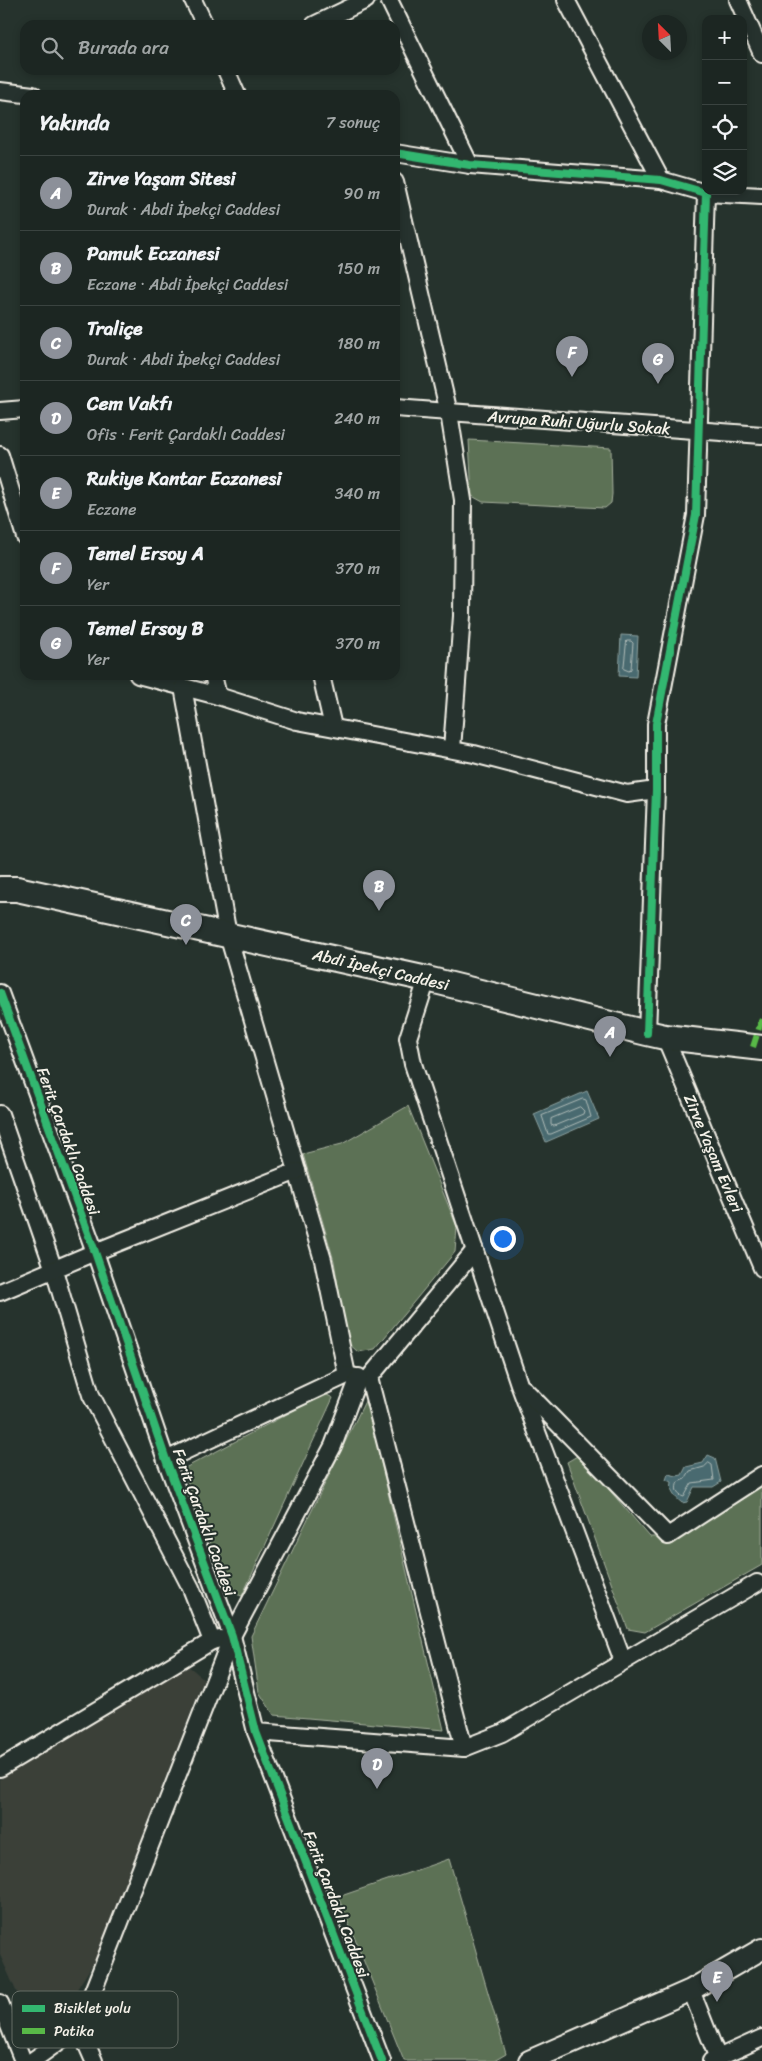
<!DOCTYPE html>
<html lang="tr">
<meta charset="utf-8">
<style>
:root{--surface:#1c2622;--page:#252e2a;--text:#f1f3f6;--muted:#a0a5a5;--line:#3a4340;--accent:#8c9099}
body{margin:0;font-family:Sriracha,sans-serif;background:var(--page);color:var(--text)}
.controls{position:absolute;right:15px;top:15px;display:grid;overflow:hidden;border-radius:10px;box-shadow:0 2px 8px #0003}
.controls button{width:45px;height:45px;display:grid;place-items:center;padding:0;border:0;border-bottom:1px solid var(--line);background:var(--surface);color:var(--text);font:25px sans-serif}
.compass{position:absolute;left:642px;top:15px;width:45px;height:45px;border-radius:50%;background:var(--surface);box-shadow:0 2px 8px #0003;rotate:336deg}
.you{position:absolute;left:502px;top:1238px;width:18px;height:18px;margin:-12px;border:4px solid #fff;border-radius:50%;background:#1a73e8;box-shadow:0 0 0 8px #1a73e833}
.badge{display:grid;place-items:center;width:32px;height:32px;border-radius:50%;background:var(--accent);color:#fff;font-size:16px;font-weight:700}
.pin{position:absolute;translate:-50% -41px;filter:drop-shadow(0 1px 2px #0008)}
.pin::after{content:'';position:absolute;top:26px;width:18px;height:15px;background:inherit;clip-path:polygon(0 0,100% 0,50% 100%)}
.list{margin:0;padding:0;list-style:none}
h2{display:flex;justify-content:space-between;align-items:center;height:65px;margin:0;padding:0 20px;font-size:21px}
h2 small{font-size:16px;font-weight:400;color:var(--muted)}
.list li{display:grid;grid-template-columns:32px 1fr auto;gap:15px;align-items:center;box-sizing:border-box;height:75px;padding:0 20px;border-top:1px solid var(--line)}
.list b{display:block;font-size:19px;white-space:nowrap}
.list p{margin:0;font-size:16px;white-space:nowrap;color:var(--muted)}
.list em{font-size:16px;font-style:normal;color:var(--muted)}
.icon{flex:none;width:28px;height:28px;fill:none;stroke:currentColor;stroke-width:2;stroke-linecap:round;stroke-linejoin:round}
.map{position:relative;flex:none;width:762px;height:2061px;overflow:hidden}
.search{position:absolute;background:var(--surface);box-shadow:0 2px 8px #0003;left:20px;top:20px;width:380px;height:55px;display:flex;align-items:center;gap:12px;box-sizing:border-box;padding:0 18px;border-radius:15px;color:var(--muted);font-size:19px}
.panel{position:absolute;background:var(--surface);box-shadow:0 2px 8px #0003;left:20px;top:90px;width:380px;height:590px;border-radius:15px}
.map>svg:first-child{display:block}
.built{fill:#3a4039}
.green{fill:#5b7155;stroke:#a8b19e}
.water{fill:#496b70;stroke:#8da1a0}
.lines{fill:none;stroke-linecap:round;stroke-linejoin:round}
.shore{stroke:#b0bbb8;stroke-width:1}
.minor-casing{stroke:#f4f1e8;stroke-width:20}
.tertiary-casing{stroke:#f4f1e8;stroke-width:24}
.secondary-casing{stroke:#f4f1e8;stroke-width:28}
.minor{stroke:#26332d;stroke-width:16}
.tertiary{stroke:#26332d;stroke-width:20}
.secondary{stroke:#26332d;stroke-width:24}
.quiet{stroke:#58b947;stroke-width:6;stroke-dasharray:12 6;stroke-linecap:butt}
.cycleway-casing{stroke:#26332d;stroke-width:11}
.cycleway{stroke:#33b770;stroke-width:8}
.labels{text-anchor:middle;stroke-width:4;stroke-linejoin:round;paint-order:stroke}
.street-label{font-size:16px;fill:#f4f1e8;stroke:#26332d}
.key{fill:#26332d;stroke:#646c65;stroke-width:1}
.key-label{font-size:14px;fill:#f4f1e8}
</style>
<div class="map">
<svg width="762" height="2061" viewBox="0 0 762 2061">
<rect width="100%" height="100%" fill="#26332d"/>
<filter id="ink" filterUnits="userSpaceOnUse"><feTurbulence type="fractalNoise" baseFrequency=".02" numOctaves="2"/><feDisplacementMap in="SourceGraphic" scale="10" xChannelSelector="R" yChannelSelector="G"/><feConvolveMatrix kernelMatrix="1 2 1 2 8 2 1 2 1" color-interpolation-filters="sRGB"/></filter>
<g filter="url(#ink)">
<polygon class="built" points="186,1664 204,1679 93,1964 56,2022 33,2029 0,1955 0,1779"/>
<g class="green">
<polygon points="469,440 611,448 612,494 611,503 605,508 483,502 472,496"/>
<polygon points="408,1106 457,1227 455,1252 375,1349 358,1352 347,1342 334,1261 303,1154 342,1144"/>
<polygon points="325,1394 333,1398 242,1596 227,1591 183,1469"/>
<polygon points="366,1399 444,1730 274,1715 259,1692 251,1636"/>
<polygon points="579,1455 650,1537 683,1537 762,1486 762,1565 645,1632 628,1629 567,1462"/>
<polygon points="449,1859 506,2054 494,2061 404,2061 338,1897"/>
</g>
<g class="water">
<polygon points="621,635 638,636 636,677 619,676"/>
<polygon points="587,1091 599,1119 546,1142 534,1114"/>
<path d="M708,1455L715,1458L721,1482L713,1487H694L687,1502L682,1503C674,1496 670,1493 672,1482L666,1480L668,1474L677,1476L682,1475L686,1467L703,1463Z"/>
</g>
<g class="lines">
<g class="shore">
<polygon points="627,641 631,641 633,643 631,669 629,671 624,669"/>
<polygon points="583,1099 586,1100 591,1117 551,1134 548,1134 542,1116"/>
<polygon points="580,1107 584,1111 583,1114 554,1126 551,1125 551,1119"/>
<path d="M709,1463L712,1465L714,1480L692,1483L684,1497C676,1495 675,1488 678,1482L685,1479L690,1471L704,1467Z"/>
</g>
<g class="minor-casing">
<g id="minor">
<polyline points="193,0 205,25"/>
<polyline points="389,0 470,165"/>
<polyline points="566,0 661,180"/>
<polyline points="738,0 762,54"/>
<polyline points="314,25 366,0"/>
<polyline points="226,70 237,95"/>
<polyline points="0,91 33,95"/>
<polyline points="395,153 470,165 661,180 706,193 696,515 656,724 656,790 647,1033"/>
<polyline points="395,182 449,413 463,500 462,616 452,749"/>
<polyline points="706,193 762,196"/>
<polyline points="395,408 762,435"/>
<polyline points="0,411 25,409"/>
<polyline points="0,455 25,537"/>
<polyline points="138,675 218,696 297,721 474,754 627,794 656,790"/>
<polyline points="213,675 218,696"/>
<polyline points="321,675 333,727"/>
<polyline points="183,687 228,935 323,1260 347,1375"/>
<polyline points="427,979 408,1038 413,1064 519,1384 623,1661"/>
<polyline points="0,993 95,1252 166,1460 232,1636 256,1732 382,2061"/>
<polyline points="665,1037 762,1268"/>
<polyline points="0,1114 54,1270 91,1395 191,1588 212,1641"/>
<polyline points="0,1292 95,1252 297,1171"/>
<polyline points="369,1378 464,1748"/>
<polyline points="369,1378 475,1250"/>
<polyline points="524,1389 668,1536 762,1475"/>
<polyline points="166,1460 347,1375 356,1377"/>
<polyline points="256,1732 464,1748 502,1733 757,1583"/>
<polyline points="0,1768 212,1641 220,1639"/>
<polyline points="691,1990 719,2061"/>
<polyline points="0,2003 23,2061"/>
<polyline points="79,2027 94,2061"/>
<polyline points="32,2061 79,2027 232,1636 333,1446 359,1377"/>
<polyline points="711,2061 762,2038"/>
</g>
</g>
<g class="tertiary-casing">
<polyline id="tertiary" points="529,2061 691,1990 762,1949"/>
</g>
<g class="secondary-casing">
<polyline id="secondary" points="0,889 17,889 427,979 647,1033 665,1037 762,1048"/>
</g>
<use href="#minor" class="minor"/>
<use href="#tertiary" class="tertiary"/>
<use href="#secondary" class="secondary"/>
<polyline class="quiet" points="753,1047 762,1019"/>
<g class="cycleway-casing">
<g id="cycleway">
<polyline points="395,153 470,165 661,180 706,193 696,515 656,724 656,790 647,1033"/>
<polyline points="0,993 95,1252 166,1460 232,1636 256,1732 382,2061"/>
</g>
</g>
<use href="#cycleway" class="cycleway"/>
</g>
</g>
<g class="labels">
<g class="street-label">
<text transform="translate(579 422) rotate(4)" y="6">Avrupa Ruhi Uğurlu Sokak</text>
<text transform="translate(381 969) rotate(13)" y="6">Abdi İpekçi Caddesi</text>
<text transform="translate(69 1141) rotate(70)" y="6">Ferit Çardaklı Caddesi</text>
<text transform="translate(714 1153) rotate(67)" y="6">Zirve Yaşam Evleri</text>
<text transform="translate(205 1522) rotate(70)" y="6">Ferit Çardaklı Caddesi</text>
<text transform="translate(337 1904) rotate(69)" y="6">Ferit Çardaklı Caddesi</text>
</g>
</g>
<rect x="12" y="1991" width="166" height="57" rx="8" class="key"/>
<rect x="22" y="2005" width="23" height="7" fill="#33b770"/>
<rect x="22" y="2028" width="23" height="6" fill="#58b947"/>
<g class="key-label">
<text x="54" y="2013">Bisiklet yolu</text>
<text x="54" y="2036">Patika</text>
</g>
</svg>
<div class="controls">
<button>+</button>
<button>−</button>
<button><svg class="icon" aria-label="locate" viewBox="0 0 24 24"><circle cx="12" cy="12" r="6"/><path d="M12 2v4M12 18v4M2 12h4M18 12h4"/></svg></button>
<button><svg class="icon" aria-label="layers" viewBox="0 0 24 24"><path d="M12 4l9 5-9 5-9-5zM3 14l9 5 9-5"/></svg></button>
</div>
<svg class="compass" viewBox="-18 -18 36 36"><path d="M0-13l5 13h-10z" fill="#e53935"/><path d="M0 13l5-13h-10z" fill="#a0a5a5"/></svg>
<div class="you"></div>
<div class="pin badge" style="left:610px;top:1057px">A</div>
<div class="pin badge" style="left:379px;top:911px">B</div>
<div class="pin badge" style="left:186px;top:945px">C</div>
<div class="pin badge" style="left:377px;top:1789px">D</div>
<div class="pin badge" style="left:717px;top:2002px">E</div>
<div class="pin badge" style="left:572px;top:377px">F</div>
<div class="pin badge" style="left:658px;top:384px">G</div>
<div class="search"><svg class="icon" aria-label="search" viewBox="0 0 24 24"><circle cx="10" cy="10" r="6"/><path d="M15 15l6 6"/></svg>Burada ara</div>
<section class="panel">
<h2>Yakında<small>7 sonuç</small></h2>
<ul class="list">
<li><span class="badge">A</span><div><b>Zirve Yaşam Sitesi</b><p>Durak · Abdi İpekçi Caddesi</p></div><em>90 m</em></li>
<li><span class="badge">B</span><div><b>Pamuk Eczanesi</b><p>Eczane · Abdi İpekçi Caddesi</p></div><em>150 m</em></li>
<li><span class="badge">C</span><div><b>Traliçe</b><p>Durak · Abdi İpekçi Caddesi</p></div><em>180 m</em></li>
<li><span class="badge">D</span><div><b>Cem Vakfı</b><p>Ofis · Ferit Çardaklı Caddesi</p></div><em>240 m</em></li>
<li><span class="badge">E</span><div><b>Rukiye Kantar Eczanesi</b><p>Eczane</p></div><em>340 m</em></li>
<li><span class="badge">F</span><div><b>Temel Ersoy A</b><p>Yer</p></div><em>370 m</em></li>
<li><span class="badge">G</span><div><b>Temel Ersoy B</b><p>Yer</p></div><em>370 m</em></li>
</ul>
</section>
</div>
